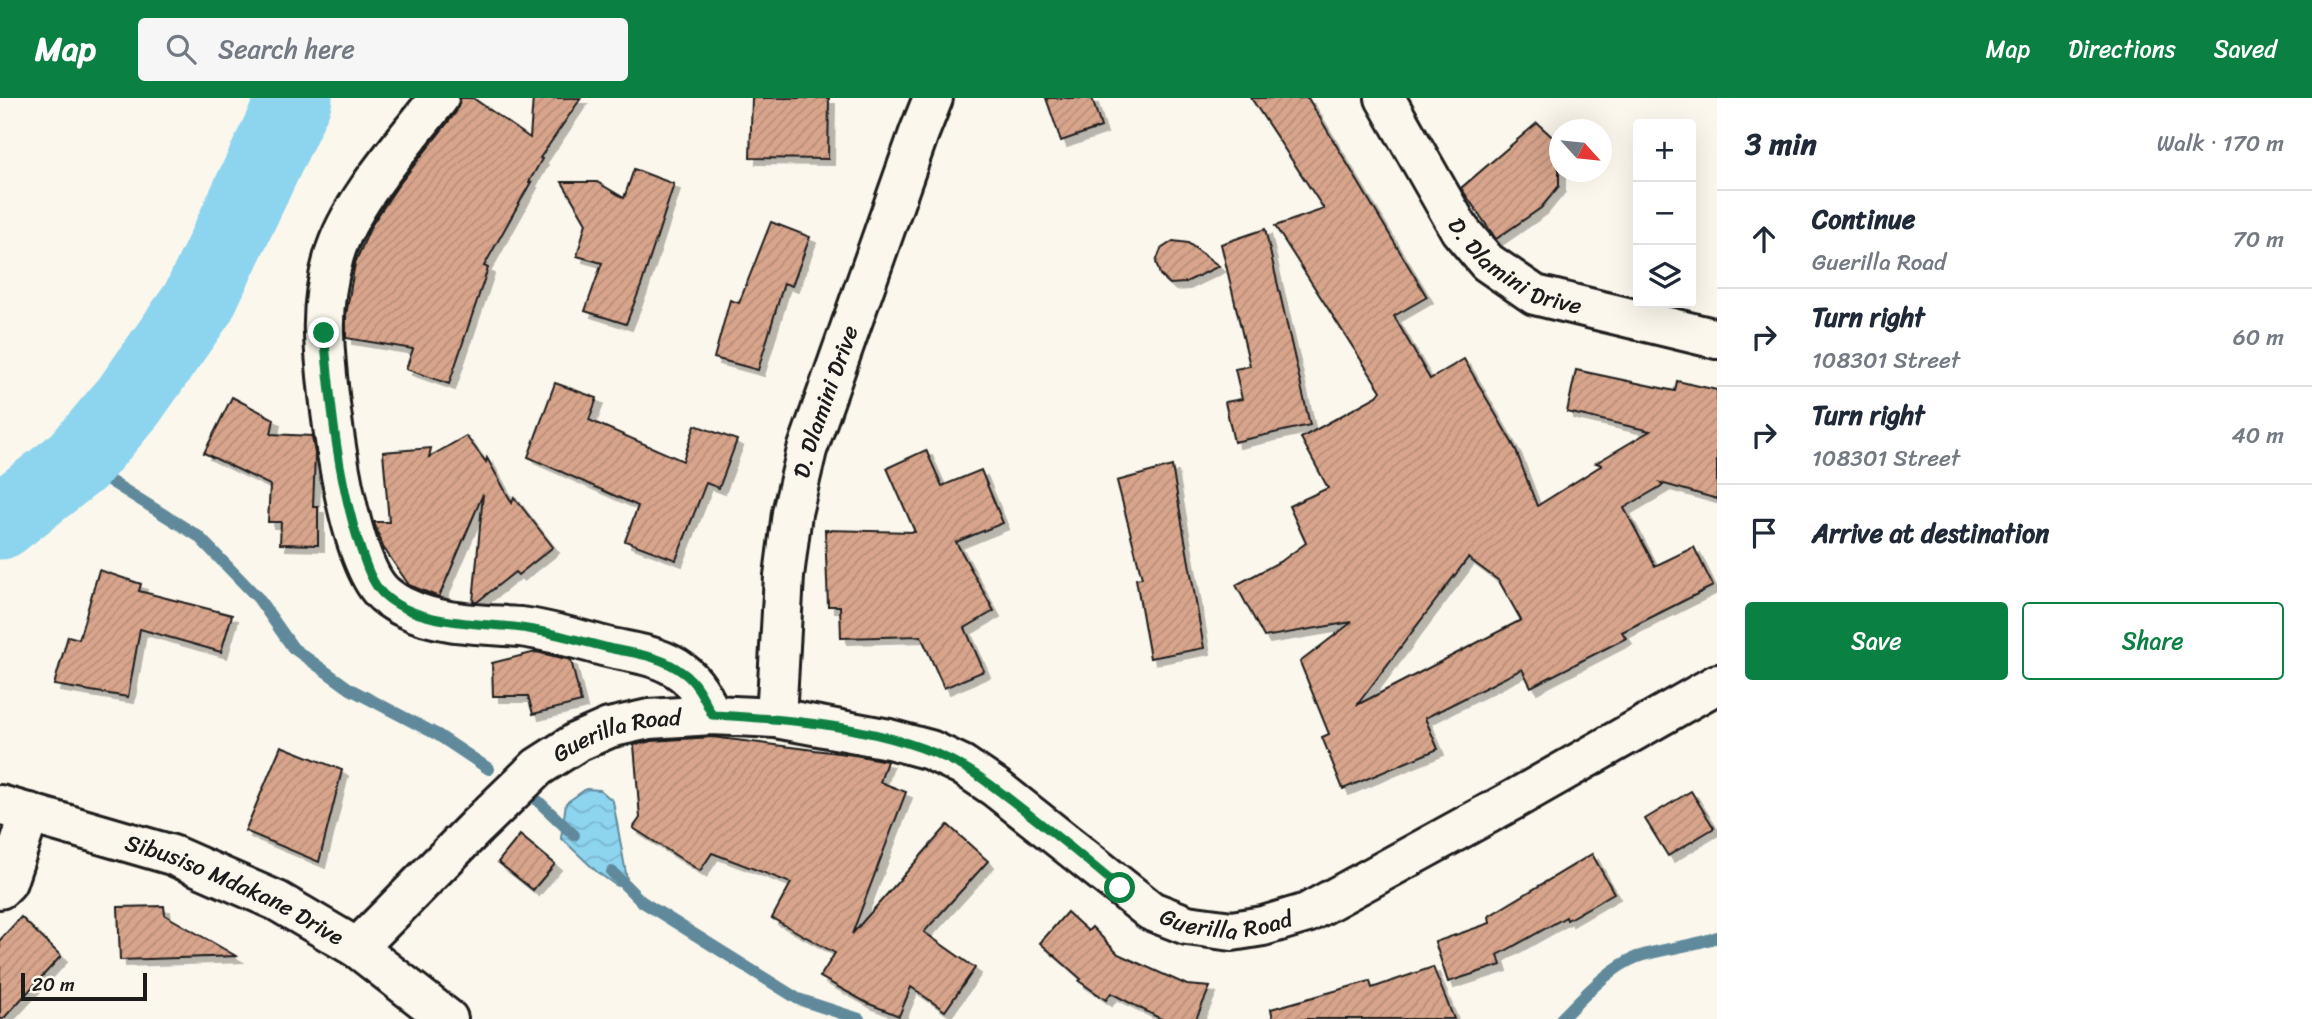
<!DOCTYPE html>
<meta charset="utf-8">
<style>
:root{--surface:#fff;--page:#f6f6f7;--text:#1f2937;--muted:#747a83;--line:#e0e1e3;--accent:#0b8043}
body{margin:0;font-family:Sriracha,sans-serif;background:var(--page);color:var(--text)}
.controls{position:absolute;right:21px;top:21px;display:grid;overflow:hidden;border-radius:7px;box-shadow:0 7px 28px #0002}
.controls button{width:63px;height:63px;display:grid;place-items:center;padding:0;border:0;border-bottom:2px solid var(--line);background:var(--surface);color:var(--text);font:35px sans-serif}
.compass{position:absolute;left:1549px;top:21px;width:63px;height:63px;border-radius:50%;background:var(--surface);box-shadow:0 7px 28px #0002;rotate:117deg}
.scale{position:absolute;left:21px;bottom:18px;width:126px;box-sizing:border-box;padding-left:7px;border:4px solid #1c1c1c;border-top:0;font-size:19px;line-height:24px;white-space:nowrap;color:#1c1c1c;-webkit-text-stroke:5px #fbf7ec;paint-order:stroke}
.stop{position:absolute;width:21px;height:21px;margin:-16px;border:5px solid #0b8043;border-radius:50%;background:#fff}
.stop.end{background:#0b8043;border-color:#fff;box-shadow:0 2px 7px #0008}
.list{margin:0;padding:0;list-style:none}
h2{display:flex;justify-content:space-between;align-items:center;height:91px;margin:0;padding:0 28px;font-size:30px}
h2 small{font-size:23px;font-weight:400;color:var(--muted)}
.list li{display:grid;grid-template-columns:46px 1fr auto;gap:21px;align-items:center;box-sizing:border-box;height:98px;padding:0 28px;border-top:2px solid var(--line)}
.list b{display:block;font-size:26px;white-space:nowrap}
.list p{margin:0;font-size:23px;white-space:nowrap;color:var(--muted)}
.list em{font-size:23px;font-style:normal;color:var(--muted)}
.actions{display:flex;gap:14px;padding:21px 28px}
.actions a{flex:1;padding:16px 0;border:2px solid var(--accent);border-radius:7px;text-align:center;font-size:24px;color:var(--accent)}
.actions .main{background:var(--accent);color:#fff}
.icon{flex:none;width:38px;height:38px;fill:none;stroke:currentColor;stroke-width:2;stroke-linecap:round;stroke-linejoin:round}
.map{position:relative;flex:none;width:1717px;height:921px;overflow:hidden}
header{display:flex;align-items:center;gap:42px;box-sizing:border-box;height:98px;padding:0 35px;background:var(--accent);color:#fff}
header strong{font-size:33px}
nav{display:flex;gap:38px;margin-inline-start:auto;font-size:24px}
.search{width:490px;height:63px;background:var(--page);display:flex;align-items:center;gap:18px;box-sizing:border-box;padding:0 24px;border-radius:7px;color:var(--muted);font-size:26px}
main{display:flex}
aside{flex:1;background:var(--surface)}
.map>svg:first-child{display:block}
.water{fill:url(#water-waves);stroke:#608a9b;stroke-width:2}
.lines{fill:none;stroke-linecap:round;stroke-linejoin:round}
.stream{stroke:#608a9b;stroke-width:12}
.river{stroke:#8dd4ef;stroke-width:75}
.building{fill:url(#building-hatch);stroke:#1c1c1c;stroke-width:2;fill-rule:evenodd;filter:url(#shadow)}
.street-casing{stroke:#1c1c1c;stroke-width:44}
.secondary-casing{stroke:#1c1c1c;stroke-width:44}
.street{stroke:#fbf7ec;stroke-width:38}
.secondary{stroke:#fbf7ec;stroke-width:38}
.route{stroke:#0b8043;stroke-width:9}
.labels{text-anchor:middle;stroke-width:6;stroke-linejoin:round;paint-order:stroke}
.street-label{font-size:23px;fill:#1c1c1c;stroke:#fbf7ec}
</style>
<header>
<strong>Map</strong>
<div class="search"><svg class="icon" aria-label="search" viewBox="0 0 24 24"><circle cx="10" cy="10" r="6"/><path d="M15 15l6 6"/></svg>Search here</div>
<nav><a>Map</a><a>Directions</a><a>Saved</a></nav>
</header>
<main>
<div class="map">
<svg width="1717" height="921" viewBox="0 0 1717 921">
<defs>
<pattern id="water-waves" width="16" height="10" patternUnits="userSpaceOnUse" patternTransform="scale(1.75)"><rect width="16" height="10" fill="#8dd4ef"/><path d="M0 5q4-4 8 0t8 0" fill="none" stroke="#79b5cc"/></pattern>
<pattern id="building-hatch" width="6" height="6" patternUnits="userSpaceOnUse" patternTransform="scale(1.75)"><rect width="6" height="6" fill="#d8a58c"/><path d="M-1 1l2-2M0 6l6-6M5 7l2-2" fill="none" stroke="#b98d78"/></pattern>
<filter id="shadow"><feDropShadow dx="6" dy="6" stdDeviation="0" flood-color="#0004"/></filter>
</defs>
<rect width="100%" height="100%" fill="#fbf7ec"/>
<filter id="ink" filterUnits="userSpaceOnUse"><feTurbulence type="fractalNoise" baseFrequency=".0143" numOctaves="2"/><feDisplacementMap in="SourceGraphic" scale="14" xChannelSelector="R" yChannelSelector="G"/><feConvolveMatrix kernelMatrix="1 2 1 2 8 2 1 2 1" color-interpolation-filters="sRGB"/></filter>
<g filter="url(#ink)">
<polygon class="water" points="586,691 600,692 613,703 627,781 617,788 597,774 561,740 566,705"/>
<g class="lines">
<g class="stream">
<polyline points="78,363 198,438 258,500 293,550 350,591 438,637 489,671"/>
<polyline points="538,703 574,737"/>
<polyline points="612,774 641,803 798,901 859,921"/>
<path d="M1561,921C1581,901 1610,869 1637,859C1663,850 1691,849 1717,839"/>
</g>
<polyline class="river" points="0,424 78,363 129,303 198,205 295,0"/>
</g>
<g class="building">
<polygon points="460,0 473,0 530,40 533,0 581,0 540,60 542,61 529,84 531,84 484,168 488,170 449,286 406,271 413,251 346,240 346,217 355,165 371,128 397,89 456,14"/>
<polygon points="752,0 829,0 828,61 750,60"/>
<polygon points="1046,0 1092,0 1101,29 1061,43"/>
<path d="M1251,0H1308L1427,199L1394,218L1430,281L1464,261L1515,350L1537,408L1602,367L1596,365L1650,333L1567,314L1576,272L1675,293L1677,283L1717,292V401L1661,385L1663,387L1624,410L1655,468L1694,449L1713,488L1622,534L1626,540L1531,589L1522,571L1425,620L1438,651L1343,691L1322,639L1329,636L1300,564L1352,524L1264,539L1236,487L1283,462L1306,445L1289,408L1328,390L1301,340L1377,298L1381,293L1275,128L1324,111ZM1468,460L1499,483L1521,522L1357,607Z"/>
<polygon points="1537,25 1559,45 1559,88 1541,110 1496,141 1461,90"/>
<polygon points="634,71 674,86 641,188 626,226 585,213 602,165 577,158 586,125 562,84 597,84 624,100"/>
<polygon points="771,124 810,139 792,188 784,185 758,272 714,260 730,202 739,205"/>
<polygon points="1265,131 1310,327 1234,344 1225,304 1242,301 1235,271 1250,268 1221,146"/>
<polygon points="1173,143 1188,145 1219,168 1184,185 1170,186 1160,177 1156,164 1161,151"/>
<polygon points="555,285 597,300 589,322 683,363 695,327 737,342 719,390 706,385 676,462 625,443 638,408 528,359"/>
<polygon points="232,299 274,321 271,336 312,338 315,356 313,409 318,409 318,447 280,446 281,424 268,424 270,387 204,355"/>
<polygon points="466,338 486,364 487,360 512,405 514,399 553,449 518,477 515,474 477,504 473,504 483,396 439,499 409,487 383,449 374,424 389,424 383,354 431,350 429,359"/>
<polygon points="926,352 942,388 981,372 1003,425 956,444 994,513 965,530 984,573 944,590 921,538 841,540 840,508 828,508 825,432 915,434 887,370"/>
<polygon points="1172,368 1204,550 1150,560 1136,481 1142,480 1117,383"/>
<polygon points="99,472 141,486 139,493 232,517 221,554 140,531 128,599 54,587 68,538 79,541"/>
<polygon points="536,554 571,562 581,604 533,616 528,598 493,598 492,565"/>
<polygon points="712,639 854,657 887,663 880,684 906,694 852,836 948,727 988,763 924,834 975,870 945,913 911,889 899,918 867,905 820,879 835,855 772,820 791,785 712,755 700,773 633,730 640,720 634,647 652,643"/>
<polygon points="281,648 342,672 319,764 245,733"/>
<polygon points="1691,693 1714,730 1668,758 1645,721"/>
<polygon points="520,737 555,766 533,792 498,764"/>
<polygon points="1592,756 1614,795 1567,822 1566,819 1498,857 1501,867 1448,884 1435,844 1490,825 1489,818"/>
<polygon points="164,808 165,817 236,858 120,862 118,809"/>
<polygon points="1067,814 1088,833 1092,829 1118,856 1187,887 1210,889 1196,921 1161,921 1111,895 1106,902 1079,883 1081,881 1040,845"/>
<polygon points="21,819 61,858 3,921 0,921 0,842"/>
<polygon points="1433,869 1454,921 1273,921 1271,911 1370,883 1372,890"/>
</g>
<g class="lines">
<g class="street-casing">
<g id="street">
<path d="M439,0C405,44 349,105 334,158C327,183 323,210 324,236C326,290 345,461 384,496C390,501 399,507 406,510C440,527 483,526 520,529C548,532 576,541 603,548C630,555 659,556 682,574C697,585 704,601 712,617"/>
<path id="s1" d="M1385,0L1460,132L1487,164L1535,197L1717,241"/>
<path id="s2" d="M776,620L784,478L792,415L807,352L919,35L933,0"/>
<polyline points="0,791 7,784 30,715"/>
<path id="s3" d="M357,850L476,729L538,669L577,644L609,630L649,621L712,617L776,620L889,641L930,652L962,667L996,690L1151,813L1187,827L1232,833L1263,828L1307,815L1513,702L1717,586"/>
</g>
</g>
<g class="secondary-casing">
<g id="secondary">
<path id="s4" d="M0,707L172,757L277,803L357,850L448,921"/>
</g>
</g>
<use href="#street" class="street"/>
<use href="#secondary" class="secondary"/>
</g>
</g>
<g class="lines" filter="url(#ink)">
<path class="route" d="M324,235C331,307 337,379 360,449C365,464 371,484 383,496C413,524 465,525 504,528C541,531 576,542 613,551C637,556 661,558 682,574C697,584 704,601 712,617C791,621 890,629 960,667C983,679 1004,697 1025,713C1057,738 1089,764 1120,790"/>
</g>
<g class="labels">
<g class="street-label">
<text dy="8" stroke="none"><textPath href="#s1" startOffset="220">D. Dlamini Drive</textPath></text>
<text dy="8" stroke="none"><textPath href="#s2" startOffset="322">D. Dlamini Drive</textPath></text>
<text dy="8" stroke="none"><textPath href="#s3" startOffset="343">Guerilla Road</textPath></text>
<text dy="8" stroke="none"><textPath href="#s4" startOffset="250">Sibusiso Mdakane Drive</textPath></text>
<text dy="8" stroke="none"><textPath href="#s3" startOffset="1015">Guerilla Road</textPath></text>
</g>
</g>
</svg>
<div class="controls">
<button>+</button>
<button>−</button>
<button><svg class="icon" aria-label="layers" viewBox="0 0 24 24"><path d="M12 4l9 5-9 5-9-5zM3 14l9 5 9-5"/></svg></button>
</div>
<svg class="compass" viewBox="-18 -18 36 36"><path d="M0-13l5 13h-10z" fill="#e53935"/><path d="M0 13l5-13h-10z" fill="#747a83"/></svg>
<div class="scale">20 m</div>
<div class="stop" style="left:1120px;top:790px"></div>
<div class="stop end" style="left:324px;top:235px"></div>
</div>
<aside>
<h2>3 min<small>Walk · 170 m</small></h2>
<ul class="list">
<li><svg class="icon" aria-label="ahead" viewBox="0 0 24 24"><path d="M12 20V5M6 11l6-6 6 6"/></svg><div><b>Continue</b><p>Guerilla Road</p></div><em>70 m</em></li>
<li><svg class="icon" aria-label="right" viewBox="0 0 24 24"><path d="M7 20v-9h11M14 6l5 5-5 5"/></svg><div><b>Turn right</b><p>108301 Street</p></div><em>60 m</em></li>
<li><svg class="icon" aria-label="right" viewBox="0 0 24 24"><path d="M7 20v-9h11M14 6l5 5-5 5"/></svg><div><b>Turn right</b><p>108301 Street</p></div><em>40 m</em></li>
<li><svg class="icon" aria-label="arrive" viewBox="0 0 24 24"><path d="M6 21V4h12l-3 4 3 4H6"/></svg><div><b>Arrive at destination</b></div></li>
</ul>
<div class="actions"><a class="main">Save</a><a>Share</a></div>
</aside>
</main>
